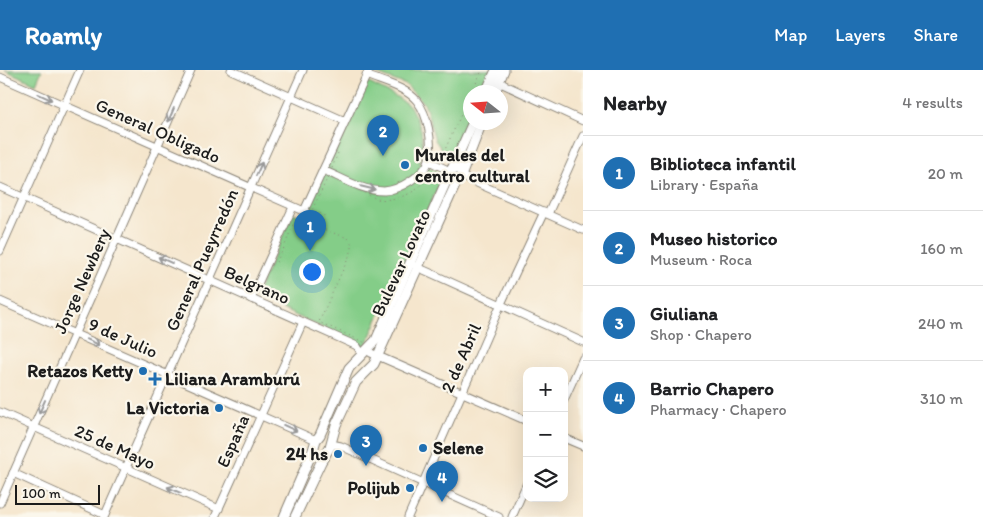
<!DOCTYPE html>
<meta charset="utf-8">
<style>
:root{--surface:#fff;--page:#f6f6f6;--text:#202124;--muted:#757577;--line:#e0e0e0;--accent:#1f6fb2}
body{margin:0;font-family:Itim,sans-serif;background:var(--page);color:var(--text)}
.controls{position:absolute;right:15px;bottom:15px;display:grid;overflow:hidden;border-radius:10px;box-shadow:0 5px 20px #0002}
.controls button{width:45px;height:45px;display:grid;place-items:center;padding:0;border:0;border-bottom:1px solid var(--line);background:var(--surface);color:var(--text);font:25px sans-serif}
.compass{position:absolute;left:463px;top:15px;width:45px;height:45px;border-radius:50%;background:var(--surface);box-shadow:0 5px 20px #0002;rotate:287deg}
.scale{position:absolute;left:15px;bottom:12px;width:85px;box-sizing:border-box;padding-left:5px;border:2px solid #1c1c1c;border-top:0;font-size:14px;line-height:18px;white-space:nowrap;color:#1c1c1c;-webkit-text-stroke:4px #fbf7ec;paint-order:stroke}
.you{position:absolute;left:311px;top:201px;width:18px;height:18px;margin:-12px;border:4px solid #fff;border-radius:50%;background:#1a73e8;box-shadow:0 0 0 8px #1a73e833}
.badge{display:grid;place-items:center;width:32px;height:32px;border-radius:50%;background:var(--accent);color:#fff;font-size:16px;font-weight:700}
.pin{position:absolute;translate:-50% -41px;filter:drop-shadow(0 1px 2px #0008)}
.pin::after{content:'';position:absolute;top:26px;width:18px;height:15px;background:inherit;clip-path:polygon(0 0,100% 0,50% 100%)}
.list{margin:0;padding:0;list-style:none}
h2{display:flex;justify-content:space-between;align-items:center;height:65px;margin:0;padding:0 20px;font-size:21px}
h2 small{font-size:16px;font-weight:400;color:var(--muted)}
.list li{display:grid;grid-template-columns:32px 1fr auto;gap:15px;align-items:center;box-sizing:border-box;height:75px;padding:0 20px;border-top:1px solid var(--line)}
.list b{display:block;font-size:19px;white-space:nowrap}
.list p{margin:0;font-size:16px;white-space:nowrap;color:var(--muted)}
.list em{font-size:16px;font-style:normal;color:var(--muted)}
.icon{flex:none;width:28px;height:28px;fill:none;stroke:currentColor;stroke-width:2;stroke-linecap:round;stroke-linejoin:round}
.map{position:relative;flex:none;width:583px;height:447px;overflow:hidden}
header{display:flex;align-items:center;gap:30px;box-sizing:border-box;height:70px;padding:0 25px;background:var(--accent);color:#fff}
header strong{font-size:24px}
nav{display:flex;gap:28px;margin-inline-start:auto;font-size:18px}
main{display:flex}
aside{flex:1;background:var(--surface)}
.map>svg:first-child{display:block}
.green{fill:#84cd88;stroke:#507452}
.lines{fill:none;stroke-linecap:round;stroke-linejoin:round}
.minor-casing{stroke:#888174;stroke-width:9}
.major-casing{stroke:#888174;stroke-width:11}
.path{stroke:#888174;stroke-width:1;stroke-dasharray:1 4;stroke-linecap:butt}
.minor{stroke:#fff;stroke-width:7}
.major{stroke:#fff;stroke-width:9}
.oneway{stroke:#999}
.poi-dot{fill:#1f6fb2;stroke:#fbf7ec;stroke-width:2}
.labels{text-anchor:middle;stroke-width:4.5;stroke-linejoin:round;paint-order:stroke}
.street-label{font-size:18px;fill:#1c1c1c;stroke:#fbf7ec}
.poi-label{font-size:18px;font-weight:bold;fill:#1c1c1c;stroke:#fbf7ec;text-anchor:end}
</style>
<header>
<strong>Roamly</strong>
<nav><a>Map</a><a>Layers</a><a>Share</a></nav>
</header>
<main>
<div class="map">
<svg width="583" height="447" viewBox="0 0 583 447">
<rect width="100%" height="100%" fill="#fbf7ec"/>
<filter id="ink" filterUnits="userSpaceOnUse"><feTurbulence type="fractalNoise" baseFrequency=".02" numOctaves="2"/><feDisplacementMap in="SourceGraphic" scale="10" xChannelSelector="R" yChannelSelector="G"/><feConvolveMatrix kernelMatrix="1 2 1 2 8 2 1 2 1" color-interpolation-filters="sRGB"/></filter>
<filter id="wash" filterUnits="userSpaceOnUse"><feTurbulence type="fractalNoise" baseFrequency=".0096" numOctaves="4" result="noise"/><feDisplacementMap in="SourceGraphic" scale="20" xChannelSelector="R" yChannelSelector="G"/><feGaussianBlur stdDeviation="1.12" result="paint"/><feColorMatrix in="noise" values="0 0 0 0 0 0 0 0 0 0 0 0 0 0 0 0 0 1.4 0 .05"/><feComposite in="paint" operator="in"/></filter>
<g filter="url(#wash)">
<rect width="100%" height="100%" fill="#f5e6cd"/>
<g class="green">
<polygon points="5,0 42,0 36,14"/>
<polygon points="376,0 491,0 482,22 470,22 470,48 451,93 435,70 425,35 406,15 375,3"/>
<polygon points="367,12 397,27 410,36 421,59 423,78 419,93 444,104 365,277 255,227 293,143 303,147"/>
</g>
</g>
<g filter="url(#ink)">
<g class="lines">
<g class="minor-casing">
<g id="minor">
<polyline points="231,0 345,51"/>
<polyline points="0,7 304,141 369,0"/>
<polyline points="494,10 583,51"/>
<polyline points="429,91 450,101"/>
<path d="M323,100C342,108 362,121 384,121C399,120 425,105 429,90C433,72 428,45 417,31C406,17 382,12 366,5"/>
<polyline points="461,106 583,160"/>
<polyline points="0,117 357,276 362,284"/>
<polyline points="548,144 583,66"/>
<polyline points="0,181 80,0"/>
<polyline points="415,196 583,272"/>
<polyline points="251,229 293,137"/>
<polyline points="0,231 316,370"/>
<polyline points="371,283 527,351"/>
<polyline points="564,330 583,288"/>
<polyline points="0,342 219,439"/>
<polyline points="564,368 583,376"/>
<polyline points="331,374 341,376 499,447"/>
<polyline points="13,403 105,445"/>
<polyline points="0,433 191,0"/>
<polyline points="104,447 303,0"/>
<polyline points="215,447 303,252"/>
<polyline points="408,447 500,236 544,142"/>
<polyline points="512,447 527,413"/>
</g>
</g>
<g class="major-casing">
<g id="major">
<polyline points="486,22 496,0"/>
<polyline points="495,22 504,0"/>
<polyline points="452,99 473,52"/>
<polyline points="461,102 458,98 451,100 449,105 454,110 458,109 461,106 482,52"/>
<polyline points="284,447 313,380 316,370 320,365 349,298 376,270 449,105"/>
<polyline points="295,447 321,392 330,377 336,355 356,312 374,294 458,109"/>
</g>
</g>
<g class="path">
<polyline points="378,1 379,0"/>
<polyline points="472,22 482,0"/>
<polyline points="448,88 442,86 470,25"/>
<polyline points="332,98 338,83"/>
<path d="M435,105L443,109L368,274L319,252L352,180V174L348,168L325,160L323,156L324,145L312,140L327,109L332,107L377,129C388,131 406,127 415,120C422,114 426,108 435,105Z"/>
<polyline points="305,147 323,152"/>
<polyline points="309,147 312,140"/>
<polyline points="276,192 283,180 294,152"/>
<polyline points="262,220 262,226 264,228"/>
</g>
<use href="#minor" class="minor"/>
<use href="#major" class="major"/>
</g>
<defs><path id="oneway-shaft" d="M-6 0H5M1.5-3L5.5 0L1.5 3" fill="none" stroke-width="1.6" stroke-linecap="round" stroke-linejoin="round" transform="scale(1.25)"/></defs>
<g class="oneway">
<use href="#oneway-shaft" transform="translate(45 27) rotate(24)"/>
<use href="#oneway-shaft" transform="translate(171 45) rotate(113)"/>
<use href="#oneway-shaft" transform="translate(259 99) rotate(-66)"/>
<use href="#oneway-shaft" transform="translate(368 118) rotate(13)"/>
<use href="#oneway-shaft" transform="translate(165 190) rotate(-156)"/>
<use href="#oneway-shaft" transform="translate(93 272) rotate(24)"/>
<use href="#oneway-shaft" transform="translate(42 337) rotate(114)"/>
<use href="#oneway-shaft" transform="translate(290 358) rotate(24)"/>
<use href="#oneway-shaft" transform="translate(174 420) rotate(-156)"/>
</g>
</g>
<g class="poi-dot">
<circle cx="405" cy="95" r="5"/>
<circle cx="143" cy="301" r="5"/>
<path d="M152.5 301.5h5v5h5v5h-5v5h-5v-5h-5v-5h5z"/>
<circle cx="219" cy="338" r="5"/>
<circle cx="423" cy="378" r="5"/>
<circle cx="338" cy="384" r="5"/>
<circle cx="410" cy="418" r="5"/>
</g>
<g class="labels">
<g class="street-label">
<text transform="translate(158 61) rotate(24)" y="6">General Obligado</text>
<text transform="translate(202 190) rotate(-66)" y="6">General Pueyrredón</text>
<text transform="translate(401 193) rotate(-65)" y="6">Bulevar Lovato</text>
<text transform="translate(82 211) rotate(-66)" y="6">Jorge Newbery</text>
<text transform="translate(257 215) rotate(24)" y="6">Belgrano</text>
<text transform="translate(123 268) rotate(24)" y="6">9 de Julio</text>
<text transform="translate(461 288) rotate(-66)" y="6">2 de Abril</text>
<text transform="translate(233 371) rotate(-66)" y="6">España</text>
<text transform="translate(115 377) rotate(24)" y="6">25 de Mayo</text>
</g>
<g class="poi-label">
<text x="415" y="91" text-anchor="start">Murales del<tspan x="415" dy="21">centro cultural</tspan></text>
<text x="133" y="307">Retazos Ketty</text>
<text x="165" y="315" text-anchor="start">Liliana Aramburú</text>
<text x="209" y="344">La Victoria</text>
<text x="433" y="384" text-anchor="start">Selene</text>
<text x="328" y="390">24 hs</text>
<text x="400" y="424">Polijub</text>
</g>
</g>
</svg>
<div class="controls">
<button>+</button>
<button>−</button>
<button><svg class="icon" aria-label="layers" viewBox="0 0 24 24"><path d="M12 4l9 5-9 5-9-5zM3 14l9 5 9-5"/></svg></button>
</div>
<svg class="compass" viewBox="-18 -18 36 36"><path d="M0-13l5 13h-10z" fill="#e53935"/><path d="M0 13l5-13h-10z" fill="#757577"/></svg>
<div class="scale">100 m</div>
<div class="you"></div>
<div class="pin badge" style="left:310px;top:181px">1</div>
<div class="pin badge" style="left:383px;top:86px">2</div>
<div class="pin badge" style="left:366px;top:396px">3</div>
<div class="pin badge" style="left:442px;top:432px">4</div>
</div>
<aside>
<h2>Nearby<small>4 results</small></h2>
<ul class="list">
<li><span class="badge">1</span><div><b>Biblioteca infantil</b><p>Library · España</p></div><em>20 m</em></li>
<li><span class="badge">2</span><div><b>Museo historico</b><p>Museum · Roca</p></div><em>160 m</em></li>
<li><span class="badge">3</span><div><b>Giuliana</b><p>Shop · Chapero</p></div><em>240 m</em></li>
<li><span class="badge">4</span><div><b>Barrio Chapero</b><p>Pharmacy · Chapero</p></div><em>310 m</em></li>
</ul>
</aside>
</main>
